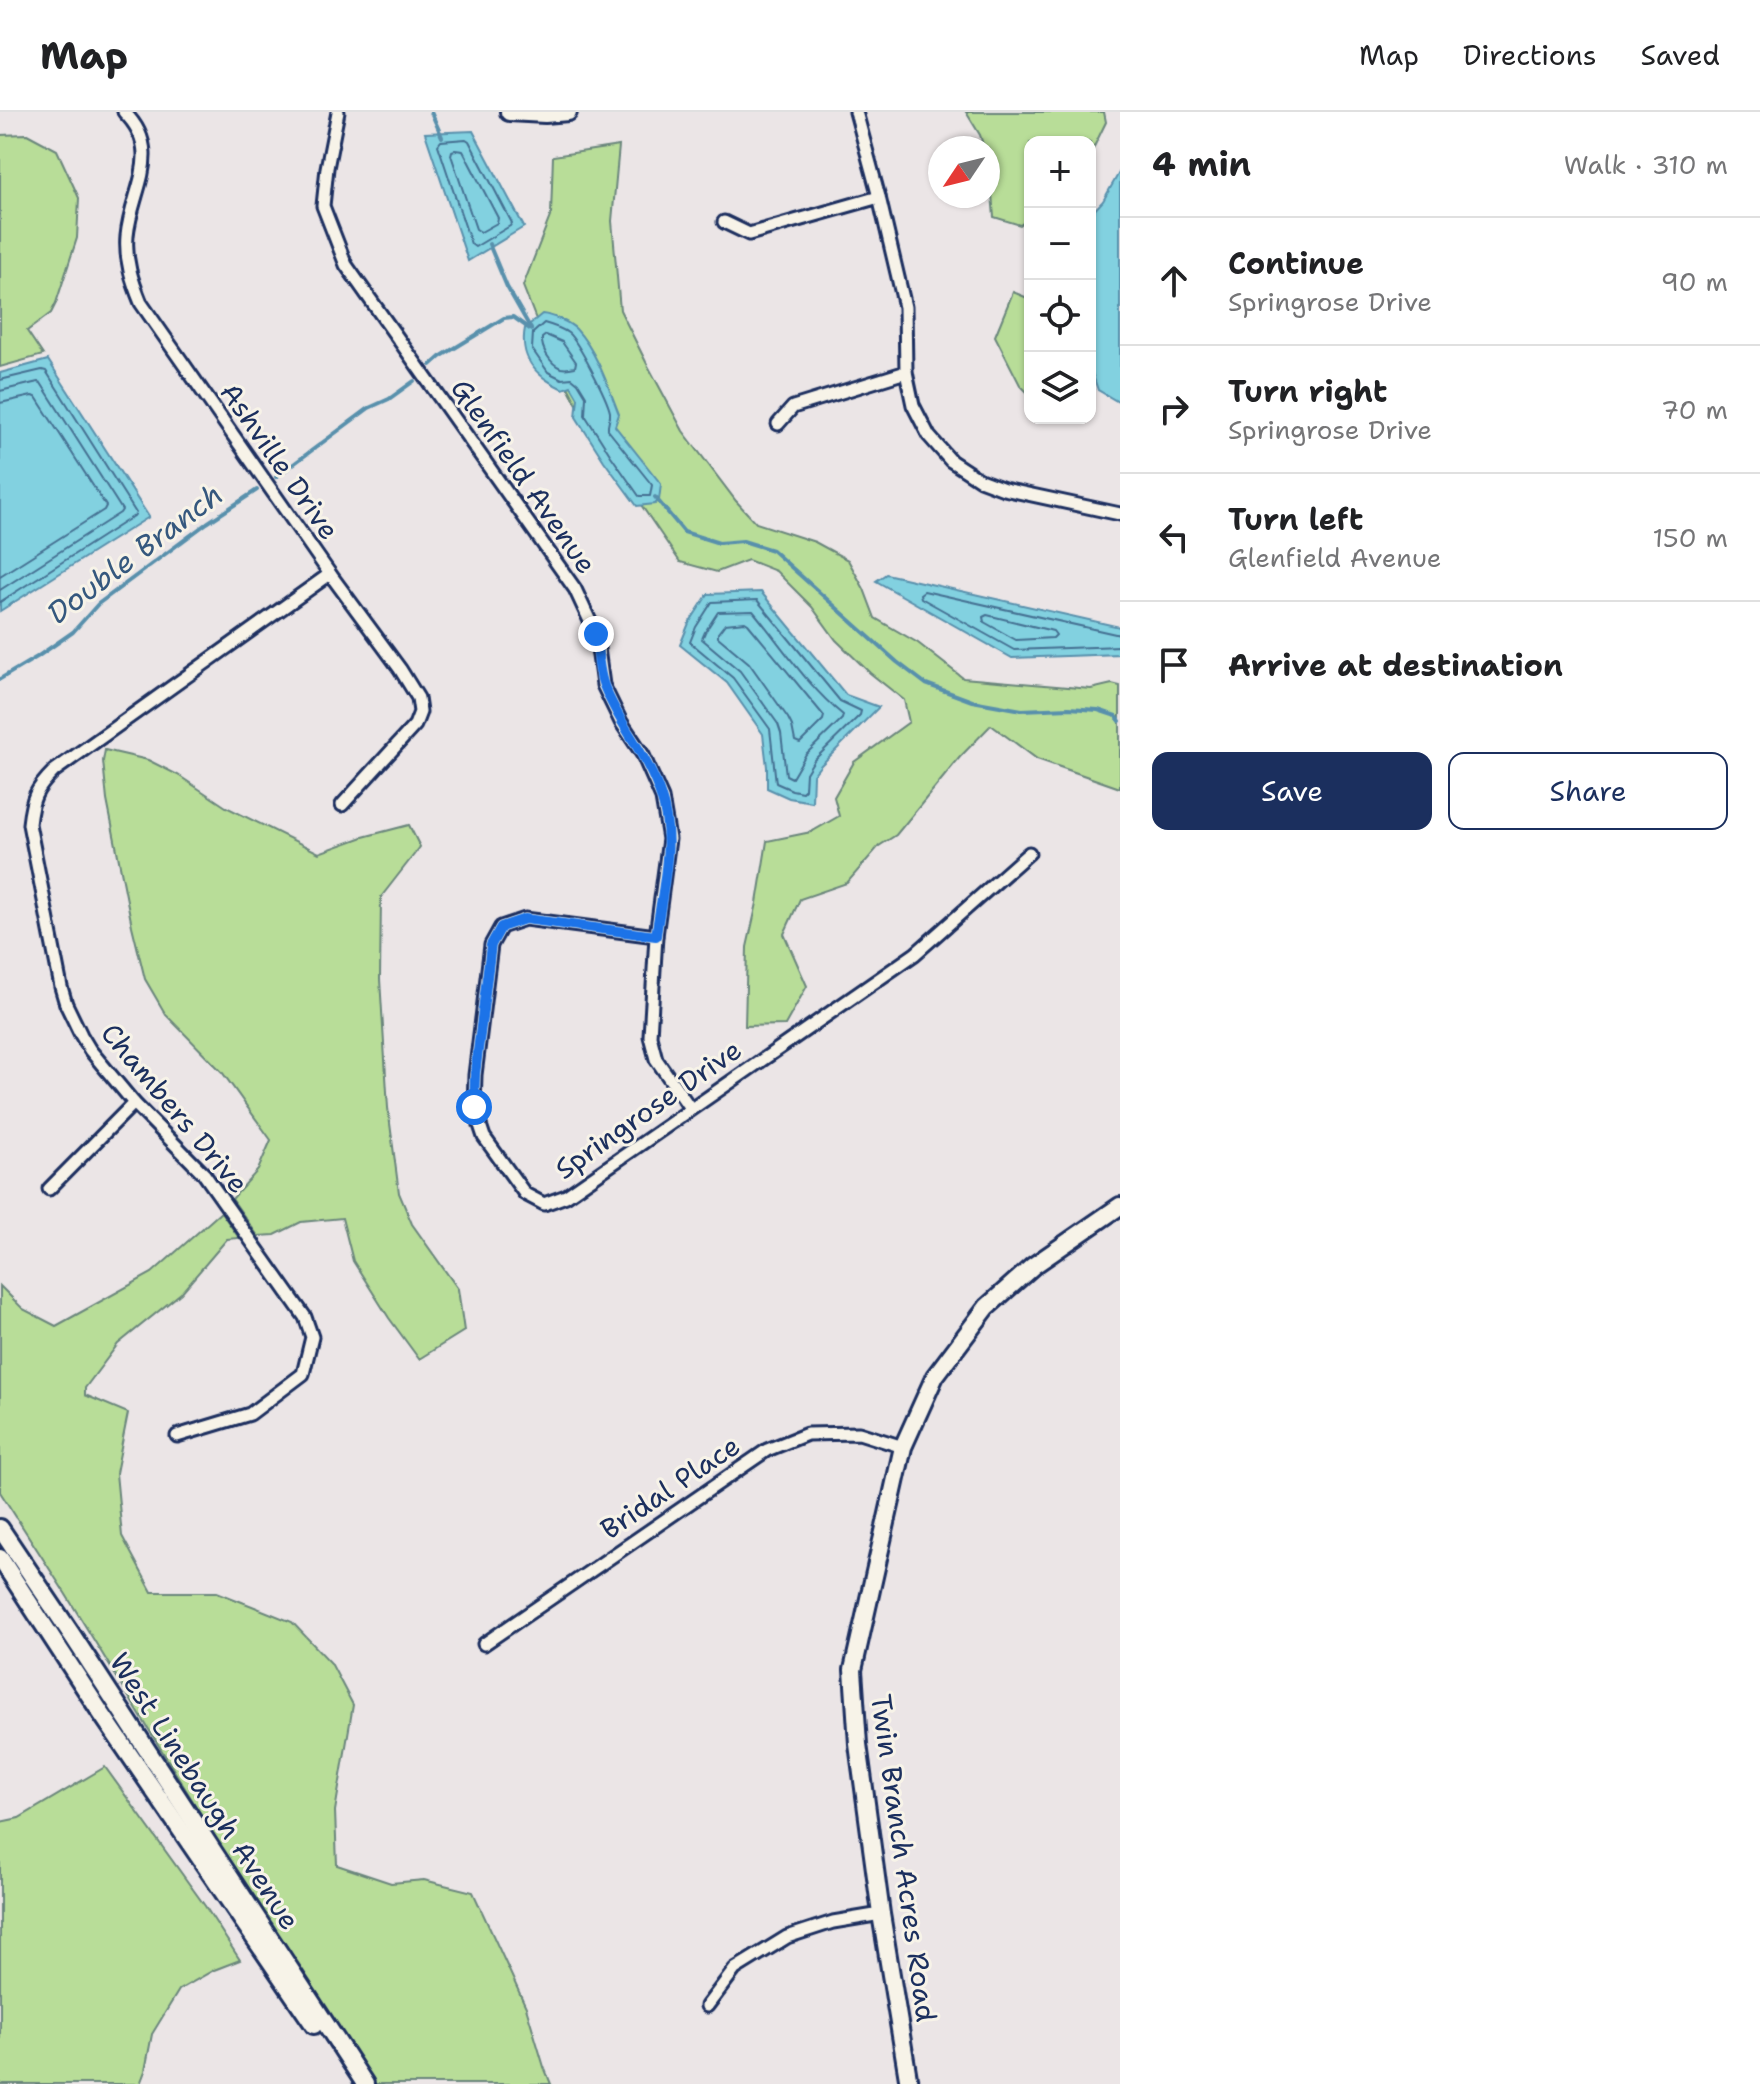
<!DOCTYPE html>
<meta charset="utf-8">
<style>
:root{--surface:#fff;--page:#f6f6f6;--text:#202124;--muted:#757577;--line:#e0e0e0;--accent:#1b2f5e}
body{margin:0;font-family:"Shantell Sans",sans-serif;background:var(--page);color:var(--text)}
.controls{position:absolute;right:24px;top:24px;display:grid;overflow:hidden;border-radius:16px;box-shadow:0 2px 6px #0004}
.controls button{width:72px;height:72px;display:grid;place-items:center;padding:0;border:0;border-bottom:2px solid var(--line);background:var(--surface);color:var(--text);font:40px sans-serif}
.compass{position:absolute;left:928px;top:24px;width:72px;height:72px;border-radius:50%;background:var(--surface);box-shadow:0 2px 6px #0004;rotate:235deg}
.stop{position:absolute;width:24px;height:24px;margin:-18px;border:6px solid #1a73e8;border-radius:50%;background:#fff}
.stop.end{background:#1a73e8;border-color:#fff;box-shadow:0 2px 8px #0008}
.list{margin:0;padding:0;list-style:none}
h2{display:flex;justify-content:space-between;align-items:center;height:104px;margin:0;padding:0 32px;font-size:34px}
h2 small{font-size:26px;font-weight:400;color:var(--muted)}
.list li{display:grid;grid-template-columns:52px 1fr auto;gap:24px;align-items:center;box-sizing:border-box;height:128px;padding:0 32px;border-top:2px solid var(--line)}
.list b{display:block;font-size:30px;white-space:nowrap}
.list p{margin:0;font-size:26px;white-space:nowrap;color:var(--muted)}
.list em{font-size:26px;font-style:normal;color:var(--muted)}
.actions{display:flex;gap:16px;padding:24px 32px}
.actions a{flex:1;padding:18px 0;border:2px solid var(--accent);border-radius:16px;text-align:center;font-size:28px;color:var(--accent)}
.actions .main{background:var(--accent);color:#fff}
.icon{flex:none;width:44px;height:44px;fill:none;stroke:currentColor;stroke-width:2;stroke-linecap:round;stroke-linejoin:round}
.map{position:relative;flex:none;width:1120px;height:1972px;overflow:hidden}
header{display:flex;align-items:center;gap:48px;box-sizing:border-box;height:112px;padding:0 40px;background:var(--surface);border-bottom:2px solid var(--line)}
header strong{font-size:38px}
nav{display:flex;gap:44px;margin-inline-start:auto;font-size:28px}
main{display:flex}
aside{flex:1;background:var(--surface)}
.map>svg:first-child{display:block}
.green{fill:#b8dd98;stroke:#6a867b;stroke-width:2}
.water{fill:#82d1e0;stroke:#5990ac;stroke-width:2}
.lines{fill:none;stroke-linecap:round;stroke-linejoin:round}
.shore{stroke:#447092;stroke-width:2}
.stream{stroke:#5990ac;stroke-width:4}
.street-casing{stroke:#1b2f5e;stroke-width:17}
.secondary-casing{stroke:#1b2f5e;stroke-width:22}
.street{stroke:#f7f3e8;stroke-width:11}
.secondary{stroke:#f7f3e8;stroke-width:16}
.route{stroke:#1a73e8;stroke-width:10}
.labels{text-anchor:middle;stroke-width:6;stroke-linejoin:round;paint-order:stroke}
.street-label{font-size:28px;fill:#1b2f5e;stroke:#f7f3e8}
.water-label{font-size:30px;font-style:italic;fill:#35587e;stroke:#f7f3e8}
</style>
<header>
<strong>Map</strong>
<nav><a>Map</a><a>Directions</a><a>Saved</a></nav>
</header>
<main>
<div class="map">
<svg width="1120" height="1972" viewBox="0 0 1120 1972">
<rect width="100%" height="100%" fill="#ebe5e6"/>
<filter id="ink" filterUnits="userSpaceOnUse"><feTurbulence type="fractalNoise" baseFrequency=".0125" numOctaves="2"/><feDisplacementMap in="SourceGraphic" scale="16" xChannelSelector="R" yChannelSelector="G"/><feConvolveMatrix kernelMatrix="1 2 1 2 8 2 1 2 1" color-interpolation-filters="sRGB"/></filter>
<g filter="url(#ink)">
<g class="green">
<polygon points="966,0 1104,0 1106,10 1090,43 1090,30 1030,30 1030,106 1020,113 994,105 988,36 984,36 980,23"/>
<polygon points="27,22 57,38 79,86 77,126 56,191 51,201 27,219 43,243 0,255 0,23"/>
<polygon points="619,34 612,109 620,198 646,250 683,319 736,389 756,411 815,430 848,448 864,477 875,506 918,531 963,566 1091,577 1112,572 1120,574 1120,676 1037,647 991,613 960,645 896,723 879,734 847,771 800,787 784,822 807,874 785,913 745,914 747,835 757,791 767,729 811,720 839,704 834,685 854,650 909,610 904,588 870,561 836,528 812,495 776,459 748,448 717,460 680,450 592,321 546,233 523,174 551,102 553,44"/>
<polygon points="1013,180 1030,187 1030,283 1020,273 995,224"/>
<polygon points="105,638 148,648 178,663 226,695 319,741 363,725 409,713 420,735 381,785 380,867 388,996 399,1081 412,1112 458,1177 464,1219 419,1247 389,1206 353,1149 342,1106 301,1110 275,1123 258,1124 232,1087 258,1058 271,1028 222,960 166,903 145,867 132,814 107,688 103,649"/>
<polygon points="221,1100 239,1126 227,1127 181,1181 118,1232 85,1276 85,1283 128,1301 116,1361 122,1424 152,1480 217,1480 292,1510 331,1551 353,1593 335,1699 337,1753 391,1771 424,1768 473,1780 526,1895 544,1955 551,1972 375,1972 242,1769 65,1481 0,1380 0,1174 23,1197 56,1214 152,1161"/>
<polygon points="105,1655 205,1794 240,1848 214,1858 179,1878 152,1922 145,1959 140,1972 0,1972 0,1710 19,1706"/>
</g>
<g class="water">
<polygon points="473,19 524,115 468,149 425,21"/>
<polygon points="1120,59 1120,291 1098,278 1090,255 1090,103 1103,89"/>
<path d="M542,202C552,203 569,210 576,217C597,240 608,274 619,302L615,314L661,372L659,388L655,392L637,394L604,349L576,305L578,286L571,274L563,277C536,265 519,247 525,216Z"/>
<polygon points="48,248 149,405 0,499 0,261"/>
<polygon points="886,462 1120,515 1120,542 1012,546 876,469"/>
<polygon points="761,480 846,583 879,595 821,653 813,663 812,690 789,686 767,676 767,655 763,622 727,571 680,533 689,511 708,482"/>
</g>
<g class="lines">
<g class="shore">
<polygon points="466,27 469,29 512,111 510,114 475,135 471,132 438,33 441,29"/>
<polygon points="455,38 463,39 498,106 497,111 481,120 476,117 451,43 452,39"/>
<path d="M544,211C551,213 561,216 568,221C578,229 607,286 610,300C611,306 607,311 608,318L652,373L650,384H639L611,344L585,303L586,284L578,271L572,266L562,267L548,260L532,237L533,221Z"/>
<path d="M546,223L562,230L576,250L575,255C571,256 565,257 561,256C550,252 541,236 542,226Z"/>
<polyline points="0,268 42,258 46,259 136,401 134,404 0,490"/>
<polyline points="0,279 38,270 41,271 122,398 120,401 0,478"/>
<polyline points="0,291 32,284 36,285 106,394 104,398 0,464"/>
<polygon points="757,488 840,589 861,599 860,603 814,648 806,661 805,677 802,680 792,678 776,671 770,617 733,566 690,530 696,515 712,490"/>
<path d="M753,499C782,534 808,575 843,603L842,607L806,642L792,666L786,663L781,621L778,612L740,559L702,527L705,520L718,500Z"/>
<polygon points="987,503 1053,519 1056,523 1053,526 1016,528 984,510 983,505"/>
<polygon points="745,510 748,512 824,604 823,608 800,631 795,629 792,614 788,606 749,551 718,525 718,521 725,512"/>
<polyline points="1120,523 924,479 920,482 921,486 1014,538 1120,534"/>
</g>
<g class="stream">
<polyline points="431,0 442,25"/>
<polyline points="489,132 507,175 531,217"/>
<polyline points="431,253 440,245 504,206 513,205 531,218"/>
<polyline points="276,365 369,296 389,287 414,269"/>
<polyline points="655,385 684,420 719,431 743,429 772,438 897,550 926,572 972,589 1022,598 1069,596 1098,598 1116,604 1120,609"/>
<polyline points="0,567 37,545 73,520 98,492 207,411 257,378"/>
</g>
<g class="street-casing">
<g id="street">
<path d="M124,0C165,40 131,78 127,124C125,148 132,169 141,191L330,462L400,557L418,586L420,600L415,613L342,693"/>
<polyline points="338,0 327,56 323,94 346,153 575,477 596,522 603,573 621,610 643,643 662,686 669,727 656,824 650,924 656,947 690,996"/>
<polyline points="856,0 879,85 905,195 906,260 913,293 929,324 951,349 980,368 1004,377 1120,402"/>
<polyline points="724,110 749,122 879,85"/>
<polyline points="778,312 793,295 906,260"/>
<polyline points="656,824 525,807 501,815 491,833 475,963 474,995 484,1025 525,1082 544,1092 566,1084 915,842 1029,741"/>
<polyline points="49,1077 134,991"/>
<path d="M177,1324L250,1302L303,1262L312,1225L305,1205L204,1062L134,991L90,938L81,923L66,892L61,875L29,712C32,686 35,678 54,659L330,462"/>
<polyline points="484,1532 767,1338 807,1322 859,1321 903,1335"/>
<polyline points="707,1894 735,1857 787,1825 833,1810 881,1802"/>
</g>
</g>
<g class="secondary-casing">
<g id="secondary">
<polyline points="509,0 545,2 568,0"/>
<polyline points="0,1416 72,1523 365,1972"/>
<polyline points="0,1446 101,1601 314,1913"/>
<polyline points="909,1972 881,1802 858,1632 853,1558 903,1335 935,1264 987,1195 1033,1154 1120,1094"/>
</g>
</g>
<use href="#street" class="street"/>
<use href="#secondary" class="secondary"/>
</g>
</g>
<g class="lines" filter="url(#ink)">
<path class="route" d="M474,995L475,963L491,833L501,815L525,807L656,824C662,779 676,729 661,685C649,645 620,614 605,576C598,561 598,539 596,522"/>
</g>
<g class="labels">
<g class="street-label">
<text transform="translate(280 349) rotate(55)" y="10">Ashville Drive</text>
<text transform="translate(524 364) rotate(55)" y="10">Glenfield Avenue</text>
<text transform="translate(175 996) rotate(50)" y="10">Chambers Drive</text>
<text transform="translate(648 997) rotate(-35)" y="10">Springrose Drive</text>
<text transform="translate(670 1375) rotate(-34)" y="10">Bridal Place</text>
<text transform="translate(205 1679) rotate(57)" y="10">West Linebaugh Avenue</text>
<text transform="translate(904 1746) rotate(82)" y="10">Twin Branch Acres Road</text>
</g>
<g class="water-label">
<text transform="translate(135 442) rotate(-37)" y="10">Double Branch</text>
</g>
</g>
</svg>
<div class="controls">
<button>+</button>
<button>−</button>
<button><svg class="icon" aria-label="locate" viewBox="0 0 24 24"><circle cx="12" cy="12" r="6"/><path d="M12 2v4M12 18v4M2 12h4M18 12h4"/></svg></button>
<button><svg class="icon" aria-label="layers" viewBox="0 0 24 24"><path d="M12 4l9 5-9 5-9-5zM3 14l9 5 9-5"/></svg></button>
</div>
<svg class="compass" viewBox="-18 -18 36 36"><path d="M0-13l5 13h-10z" fill="#e53935"/><path d="M0 13l5-13h-10z" fill="#757577"/></svg>
<div class="stop" style="left:474px;top:995px"></div>
<div class="stop end" style="left:596px;top:522px"></div>
</div>
<aside>
<h2>4 min<small>Walk · 310 m</small></h2>
<ul class="list">
<li><svg class="icon" aria-label="ahead" viewBox="0 0 24 24"><path d="M12 20V5M6 11l6-6 6 6"/></svg><div><b>Continue</b><p>Springrose Drive</p></div><em>90 m</em></li>
<li><svg class="icon" aria-label="right" viewBox="0 0 24 24"><path d="M7 20v-9h11M14 6l5 5-5 5"/></svg><div><b>Turn right</b><p>Springrose Drive</p></div><em>70 m</em></li>
<li><svg class="icon" aria-label="left" viewBox="0 0 24 24"><path d="M17 20v-9H6M10 6l-5 5 5 5"/></svg><div><b>Turn left</b><p>Glenfield Avenue</p></div><em>150 m</em></li>
<li><svg class="icon" aria-label="arrive" viewBox="0 0 24 24"><path d="M6 21V4h12l-3 4 3 4H6"/></svg><div><b>Arrive at destination</b></div></li>
</ul>
<div class="actions"><a class="main">Save</a><a>Share</a></div>
</aside>
</main>
